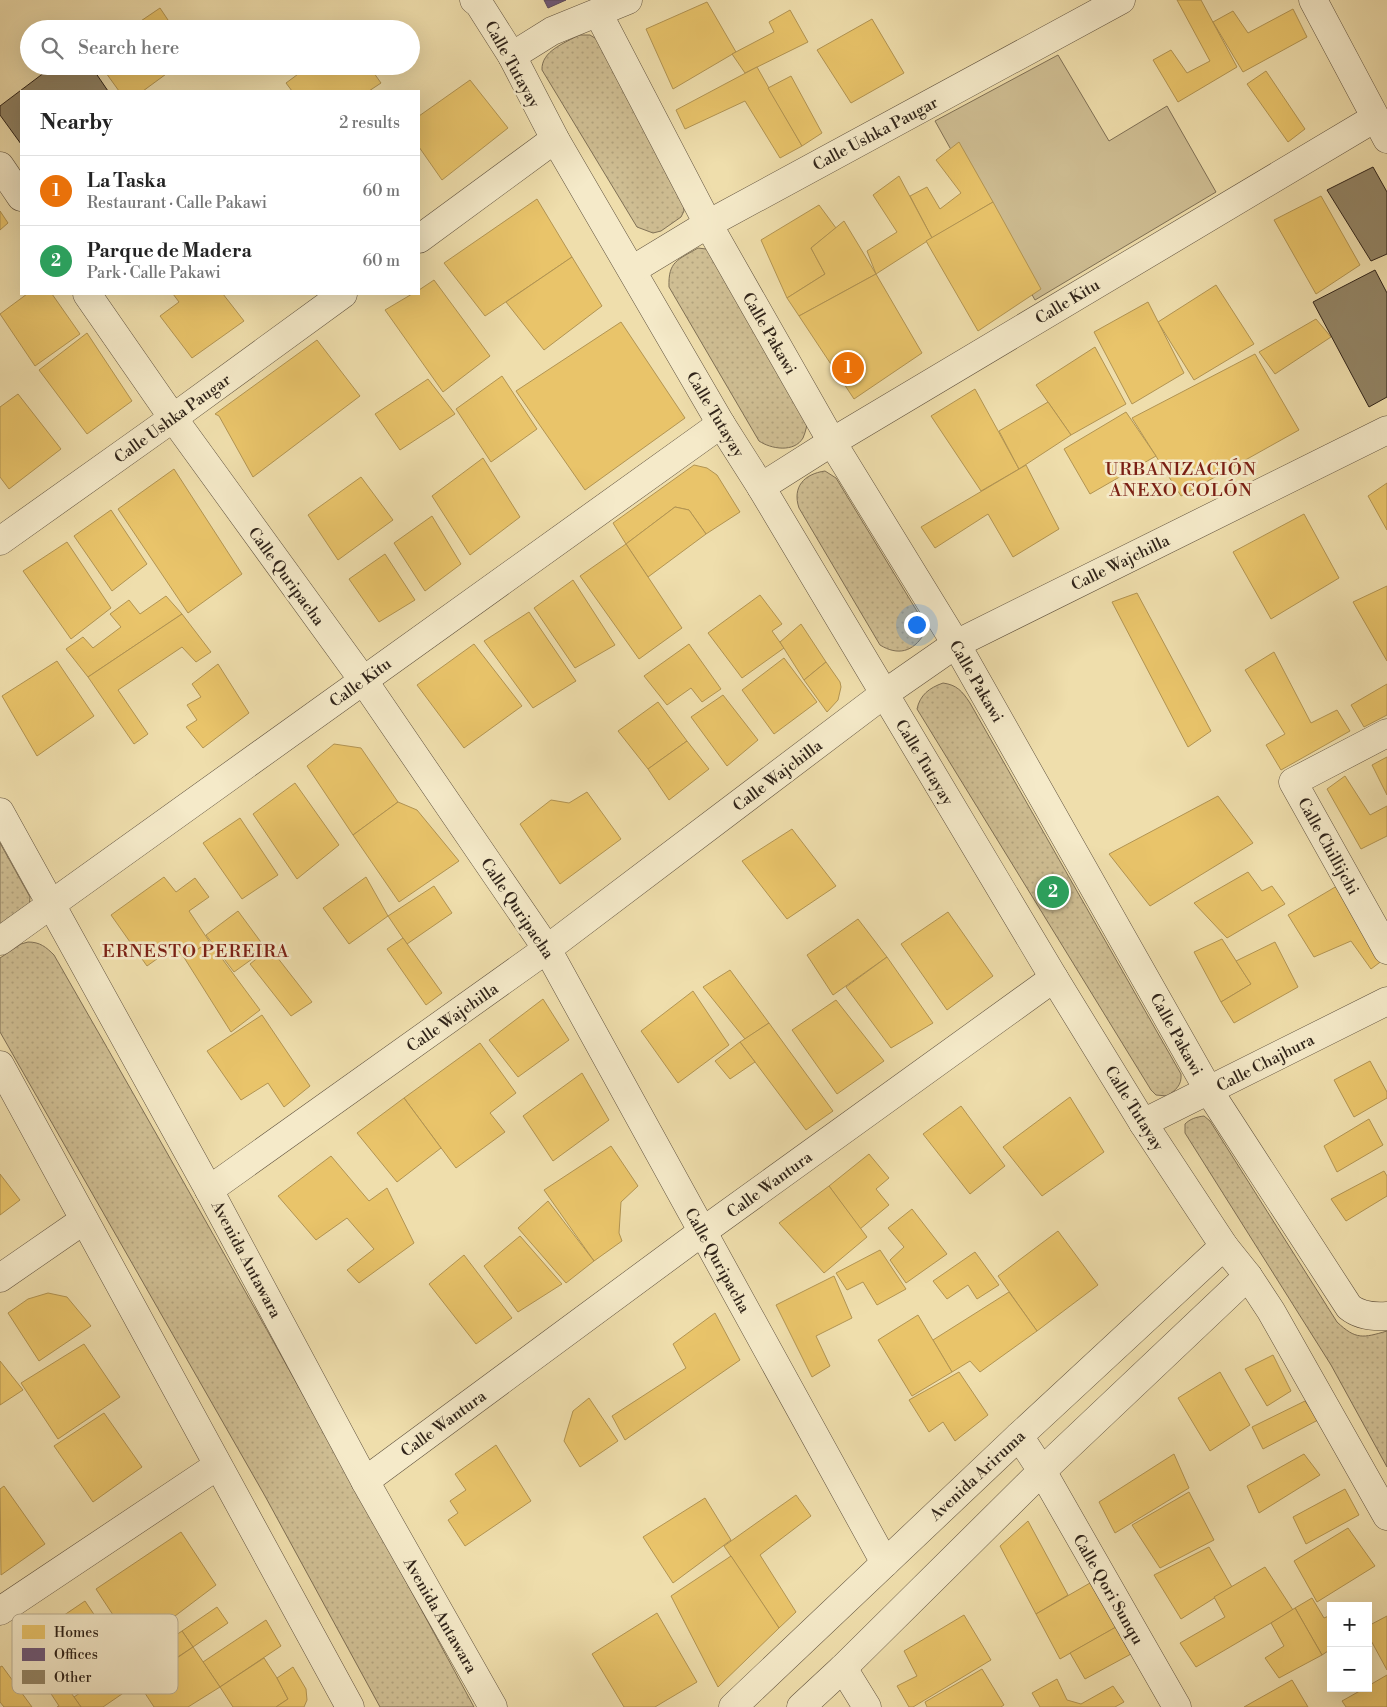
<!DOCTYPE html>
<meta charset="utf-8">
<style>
:root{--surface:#fff;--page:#f2f2f2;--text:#222;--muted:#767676;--line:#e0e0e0;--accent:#8f2418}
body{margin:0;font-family:"Libre Bodoni",serif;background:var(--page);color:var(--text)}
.controls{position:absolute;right:15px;bottom:15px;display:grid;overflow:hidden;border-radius:0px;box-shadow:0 5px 20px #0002}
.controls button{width:45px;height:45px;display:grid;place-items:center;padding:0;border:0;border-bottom:1px solid var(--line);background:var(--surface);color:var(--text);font:25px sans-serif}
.you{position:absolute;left:916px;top:624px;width:18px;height:18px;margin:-12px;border:4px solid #fff;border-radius:50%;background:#1a73e8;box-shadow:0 0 0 8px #1a73e833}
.badge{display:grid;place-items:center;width:32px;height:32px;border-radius:50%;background:var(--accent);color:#fff;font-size:16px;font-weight:700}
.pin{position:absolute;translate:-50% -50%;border:2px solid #fff;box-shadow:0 1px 5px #0006}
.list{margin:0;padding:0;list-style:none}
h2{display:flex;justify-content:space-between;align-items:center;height:65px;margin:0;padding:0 20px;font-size:21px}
h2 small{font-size:16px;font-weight:400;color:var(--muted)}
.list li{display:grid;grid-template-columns:32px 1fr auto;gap:15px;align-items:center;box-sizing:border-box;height:70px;padding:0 20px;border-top:1px solid var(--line)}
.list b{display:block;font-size:19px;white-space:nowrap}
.list p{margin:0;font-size:16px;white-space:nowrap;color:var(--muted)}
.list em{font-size:16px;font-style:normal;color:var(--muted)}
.icon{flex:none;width:28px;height:28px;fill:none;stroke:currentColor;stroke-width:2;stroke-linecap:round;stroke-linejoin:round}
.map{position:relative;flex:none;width:1387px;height:1707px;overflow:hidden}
.search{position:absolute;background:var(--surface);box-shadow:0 5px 20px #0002;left:20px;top:20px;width:400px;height:55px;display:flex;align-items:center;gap:12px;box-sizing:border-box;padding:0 18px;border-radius:28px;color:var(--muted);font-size:19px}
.panel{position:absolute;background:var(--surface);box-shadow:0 5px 20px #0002;left:20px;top:90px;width:400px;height:205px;border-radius:0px}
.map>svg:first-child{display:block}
.grass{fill:url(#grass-dots);stroke:#807156}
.pitch{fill:#cfbe93;stroke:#807156}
.homes{fill:#e9c46a;stroke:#b29452}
.offices{fill:#6d597a;stroke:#5b495d}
.building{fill:#938566;stroke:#30241a}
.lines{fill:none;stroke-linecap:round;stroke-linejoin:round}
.minor-casing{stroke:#60523e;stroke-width:29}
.minor{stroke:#f5eac9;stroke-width:28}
.labels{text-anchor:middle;stroke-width:5;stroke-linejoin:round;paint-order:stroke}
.street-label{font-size:16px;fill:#30241a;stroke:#f5eac9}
.neighbourhood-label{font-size:18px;letter-spacing:1px;fill:#7a1f14;stroke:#f5eac9}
.key{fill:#f5eac9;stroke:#baaf94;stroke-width:1}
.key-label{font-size:14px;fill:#30241a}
</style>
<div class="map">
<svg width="1387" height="1707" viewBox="0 0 1387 1707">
<defs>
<pattern id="grass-dots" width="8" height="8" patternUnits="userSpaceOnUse" patternTransform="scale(1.25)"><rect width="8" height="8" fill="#cfbe93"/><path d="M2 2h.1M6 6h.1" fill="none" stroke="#b2a37e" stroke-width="1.8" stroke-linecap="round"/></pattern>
</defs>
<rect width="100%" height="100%" fill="#efdeac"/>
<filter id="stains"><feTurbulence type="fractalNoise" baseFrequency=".004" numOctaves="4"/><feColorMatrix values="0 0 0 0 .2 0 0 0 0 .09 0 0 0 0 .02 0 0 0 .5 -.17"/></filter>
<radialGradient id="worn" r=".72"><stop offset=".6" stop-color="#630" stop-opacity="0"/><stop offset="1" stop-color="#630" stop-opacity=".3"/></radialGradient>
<g class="grass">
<path d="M579,35H590L598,40L683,203L684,211L681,217L661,231L653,233L637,227L542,70C541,51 565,43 579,35Z"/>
<path d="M698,248L706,249L711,254L808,418C807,425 806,431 803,438C794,453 771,449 759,441L669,287C668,261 678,260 698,248Z"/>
<path d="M825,471L836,478L923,621L924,634C913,652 898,656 880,645L799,508C792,487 804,474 825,471Z"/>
<path d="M943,683C957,685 962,691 970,703L1181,1074C1182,1085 1176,1090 1167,1096L1156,1095L1151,1090L917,709C920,695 929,688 943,683Z"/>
<polygon points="0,843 30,897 29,909 0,933"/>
<path d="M28,942C40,942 46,947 54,955C197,1204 338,1454 474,1707H380L265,1496L0,1032V958L21,944Z"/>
<path d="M1204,1116L1210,1121L1337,1322C1356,1340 1363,1338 1387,1331V1467L1331,1365L1185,1133V1124C1190,1119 1196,1117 1204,1116Z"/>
</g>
<polygon class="pitch" points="1058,55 1109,141 1167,106 1216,192 1035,300 935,121"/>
<g class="homes">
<polygon points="1177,0 1201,0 1237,67 1178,102 1153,60 1171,50 1187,73 1210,61"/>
<polygon points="707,2 736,52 673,89 646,29"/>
<polygon points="160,8 174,29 129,29"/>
<polygon points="1293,9 1307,37 1243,72 1213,22 1233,11 1248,33"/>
<polygon points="790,10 808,42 745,73 732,54 774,32 769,22"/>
<polygon points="872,19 904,73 851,103 817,50"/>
<polygon points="101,66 177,66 143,91 119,91"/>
<polygon points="309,66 369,66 381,83 369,91 292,91 286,83"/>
<polygon points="757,67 802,146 780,158 745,101 685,129 676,110"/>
<polygon points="1266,71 1305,129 1288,142 1247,84"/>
<polygon points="791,76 822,133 802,146 768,88"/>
<polygon points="470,80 508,128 442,180 419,147 419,116"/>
<polygon points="959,142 993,202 932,238 910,196 927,187 940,209 961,193 936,160"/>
<polygon points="899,176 932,238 876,274 867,251 897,232 873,195"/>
<polygon points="1321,196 1360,265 1316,294 1274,220"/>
<polygon points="537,199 572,257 485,316 444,263"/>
<polygon points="993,202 1041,289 978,331 926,241"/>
<polygon points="819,205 836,228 811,248 825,274 787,298 761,240"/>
<polygon points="0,211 8,223 0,230"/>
<polygon points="844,221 876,274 799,316 787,298 825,274 811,248"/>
<polygon points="572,257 602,306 544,350 506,302"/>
<polygon points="876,274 922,353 854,399 799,316"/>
<polygon points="434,280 490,356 443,392 385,310 412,294 419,294 419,290"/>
<polygon points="1216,285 1254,344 1194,380 1158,322"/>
<polygon points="27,294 52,294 80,334 35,366 0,314"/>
<polygon points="173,294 223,294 244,321 192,358 160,316 179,302"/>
<polygon points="1148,302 1184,373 1132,404 1094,332"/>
<polygon points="1316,319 1331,337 1275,374 1259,352"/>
<polygon points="621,322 685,418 585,490 516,391"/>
<polygon points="87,333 132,401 87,434 39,370"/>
<polygon points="317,340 360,396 253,477 219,416 215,414"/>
<polygon points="1095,347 1126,404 1071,435 1036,385"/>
<polygon points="1255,354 1299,430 1181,496 1132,418"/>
<polygon points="502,376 537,429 491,462 456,409"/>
<polygon points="428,379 455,414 400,450 375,414"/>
<polygon points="975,389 1019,469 981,491 931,416"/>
<polygon points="18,394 61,449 9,489 0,477 0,407"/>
<polygon points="1048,402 1071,435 1019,469 999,431"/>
<polygon points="1126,412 1156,456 1090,494 1064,449"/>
<polygon points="483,458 520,517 470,555 432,496"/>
<polygon points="694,465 707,468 717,475 740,512 706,534 689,510 675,507 626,544 613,523"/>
<polygon points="1026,465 1059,529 1013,557 988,514 935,548 921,527"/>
<polygon points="174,469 242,574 188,613 118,509"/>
<polygon points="361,477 393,520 338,560 308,515"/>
<polygon points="1387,483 1387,530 1368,496"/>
<polygon points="675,507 689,510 706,534 648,577 626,544"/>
<polygon points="111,510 147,564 112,591 74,536"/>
<polygon points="1304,514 1339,578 1271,619 1233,552"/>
<polygon points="432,516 461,564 425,591 394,543"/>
<polygon points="67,542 111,608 71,639 23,571"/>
<polygon points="626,544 682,628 639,659 580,576"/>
<polygon points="385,554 415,600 379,622 349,579"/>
<polygon points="573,580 615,645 575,668 534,608"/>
<polygon points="1387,586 1387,661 1353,602"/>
<polygon points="1137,593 1211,731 1188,747 1112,602"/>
<polygon points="760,595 782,624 772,631 784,648 742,678 708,633"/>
<polygon points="166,596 182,614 88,677 66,649 83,637 93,648 121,627 110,614 129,600 140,614"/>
<polygon points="529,612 576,681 533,708 484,641"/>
<polygon points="182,614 211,652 196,662 182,647 118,690 148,734 134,744 88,677"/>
<polygon points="801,624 826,662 804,680 780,642"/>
<polygon points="474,644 522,706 464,748 417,685"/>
<polygon points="689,644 721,689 702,702 691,688 667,705 644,676"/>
<polygon points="1274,652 1311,723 1337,710 1350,731 1281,770 1266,745 1285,734 1245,670"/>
<polygon points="784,658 817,702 774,734 742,690"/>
<polygon points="57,661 94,716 37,756 2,696"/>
<polygon points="826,662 840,682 841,687 838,700 827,712 804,680"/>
<polygon points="218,664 249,713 203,748 186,727 197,720 187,705 201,697 192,684"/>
<polygon points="1387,684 1387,715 1364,727 1351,705"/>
<polygon points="723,695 758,740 727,766 691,717"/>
<polygon points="658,702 687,741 648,769 618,731"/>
<polygon points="687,741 709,769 669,800 648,769"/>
<polygon points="334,744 361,748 398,802 353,835 307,766"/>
<polygon points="1387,757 1387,795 1372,765"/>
<polygon points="1345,776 1370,815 1387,806 1387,836 1361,849 1327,789"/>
<polygon points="295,783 339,845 297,879 253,814"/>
<polygon points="587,792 621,839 560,884 520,824 551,800 569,803"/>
<polygon points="1218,796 1253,843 1150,906 1109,854"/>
<polygon points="398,802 417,810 459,861 399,902 353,835"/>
<polygon points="240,818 278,875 242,899 203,843"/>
<polygon points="792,829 836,886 787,919 742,861"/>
<polygon points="1248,872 1262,891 1272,886 1285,904 1227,938 1194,903"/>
<polygon points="164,877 176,892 195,878 209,897 189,911 209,941 185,959 175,946 147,966 111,915"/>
<polygon points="366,877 388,916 349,944 323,908"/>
<polygon points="1347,880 1383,960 1371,969 1351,941 1314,957 1288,915"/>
<polygon points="434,886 452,913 407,944 388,916"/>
<polygon points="238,911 266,949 234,972 206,935"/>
<polygon points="948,912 993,976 947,1010 901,944"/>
<polygon points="858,919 887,957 833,995 807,955"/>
<polygon points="403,938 442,993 426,1005 387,949"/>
<polygon points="1222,939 1251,984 1221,1002 1194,952"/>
<polygon points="209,941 260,1010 231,1032 185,959"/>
<polygon points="1275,942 1298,987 1234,1023 1221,1002 1251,984 1236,961"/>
<polygon points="270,948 312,1002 291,1016 250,964"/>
<polygon points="887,957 933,1023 891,1048 846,987"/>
<polygon points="730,970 769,1023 745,1039 703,987"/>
<polygon points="693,991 729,1045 678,1083 641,1031"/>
<polygon points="543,999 569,1040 518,1077 489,1040"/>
<polygon points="836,1000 884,1061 837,1094 792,1030"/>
<polygon points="262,1015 310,1086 284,1107 268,1083 241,1100 207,1051"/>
<polygon points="769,1023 833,1111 806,1130 740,1042"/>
<polygon points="740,1042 755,1062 730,1079 715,1061"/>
<polygon points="480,1043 516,1093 490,1113 505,1132 456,1168 404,1098"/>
<polygon points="1370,1061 1387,1092 1387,1098 1354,1117 1334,1080"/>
<polygon points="582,1073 609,1120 553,1161 523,1116"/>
<polygon points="1070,1097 1104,1152 1042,1196 1003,1147"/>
<polygon points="404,1098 441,1148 397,1182 357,1133"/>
<polygon points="961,1106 1005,1166 970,1194 923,1134"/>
<polygon points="1369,1119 1383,1145 1337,1172 1324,1146"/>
<polygon points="611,1146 638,1186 621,1202 619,1233 622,1241 594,1261 544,1190"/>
<polygon points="869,1154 889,1178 876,1189 889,1205 860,1229 829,1186"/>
<polygon points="331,1156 369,1201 387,1188 414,1243 359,1283 347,1270 374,1249 347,1218 316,1240 278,1196"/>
<polygon points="1384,1171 1387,1176 1387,1196 1346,1221 1331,1199"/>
<polygon points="0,1174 20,1200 0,1215"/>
<polygon points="829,1186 867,1237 824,1273 779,1223"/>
<polygon points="548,1201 594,1261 566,1283 518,1228"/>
<polygon points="912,1209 947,1254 906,1283 890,1260 904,1247 888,1228"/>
<polygon points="1058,1231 1098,1285 1037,1331 998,1276"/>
<polygon points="520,1236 562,1284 518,1312 484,1266"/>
<polygon points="880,1250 906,1289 877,1305 863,1282 847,1290 836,1273"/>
<polygon points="975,1252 999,1285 977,1299 968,1285 947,1299 933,1281"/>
<polygon points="464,1255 512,1318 476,1344 429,1284"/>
<polygon points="834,1276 852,1318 816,1336 830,1366 812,1377 776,1305"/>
<polygon points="1009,1292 1037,1331 980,1372 970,1361 952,1372 933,1340"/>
<polygon points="48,1293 67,1297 91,1326 39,1361 8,1313 28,1299"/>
<polygon points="715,1313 740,1360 625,1440 612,1416 686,1368 673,1344"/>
<polygon points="918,1315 952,1372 912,1396 878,1340"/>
<polygon points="84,1344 120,1397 58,1439 21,1383"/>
<polygon points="1273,1355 1291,1391 1267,1406 1245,1369"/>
<polygon points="0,1361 23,1390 0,1405"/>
<polygon points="959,1372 988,1415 955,1441 943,1422 929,1432 909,1400"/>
<polygon points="1220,1372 1250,1425 1210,1451 1178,1398"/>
<polygon points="589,1398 618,1441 580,1467 564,1441 573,1411"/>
<polygon points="1305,1401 1318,1420 1263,1449 1252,1427"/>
<polygon points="104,1413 142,1467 93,1502 54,1446"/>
<polygon points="496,1445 531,1501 465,1546 448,1520 458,1513 450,1501 466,1490 455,1474"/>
<polygon points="1174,1454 1189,1488 1115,1533 1099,1502"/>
<polygon points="1304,1454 1320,1475 1259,1513 1247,1486"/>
<polygon points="4,1486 45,1544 1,1575 0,1489"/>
<polygon points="1345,1489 1359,1515 1306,1544 1293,1517"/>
<polygon points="1189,1492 1214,1540 1160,1568 1132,1525"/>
<polygon points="796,1495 811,1516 760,1555 796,1612 779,1628 724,1546"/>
<polygon points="705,1498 731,1540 673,1583 643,1537"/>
<polygon points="1028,1521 1068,1595 1036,1614 1000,1546"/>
<polygon points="1348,1528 1375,1566 1317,1602 1294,1561"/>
<polygon points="181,1532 216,1585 134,1647 96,1589"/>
<polygon points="1209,1547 1232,1587 1181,1619 1154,1575"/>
<polygon points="731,1556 779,1628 718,1687 671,1596"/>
<polygon points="1265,1567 1293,1610 1196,1667 1180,1643 1225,1617 1214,1597"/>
<polygon points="1090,1583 1116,1627 1060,1659 1036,1614"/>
<polygon points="1312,1598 1324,1618 1331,1615 1331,1649 1322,1655 1295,1608"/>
<polygon points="85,1601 122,1656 85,1680 48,1626"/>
<polygon points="217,1607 228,1623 193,1647 182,1631"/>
<polygon points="1295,1608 1322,1655 1279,1678 1265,1658 1284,1646 1271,1623"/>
<polygon points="657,1613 697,1682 655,1707 624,1707 592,1654"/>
<polygon points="964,1615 991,1660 913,1707 909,1707 897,1686 917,1676 904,1651"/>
<polygon points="1387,1616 1387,1670 1368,1635 1368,1626"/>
<polygon points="266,1620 281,1646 220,1687 203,1662"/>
<polygon points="1116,1627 1131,1654 1085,1679 1070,1653"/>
<polygon points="182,1631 193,1647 138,1683 127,1668"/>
<polygon points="193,1647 220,1687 188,1707 154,1707 139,1684"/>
<polygon points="264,1658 277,1678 288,1699 276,1707 233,1707 220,1687"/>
<polygon points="124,1663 138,1683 103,1707 81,1707 74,1697"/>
<polygon points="2,1666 32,1707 4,1707 0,1702 0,1667"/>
<polygon points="293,1667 306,1689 307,1700 304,1707 276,1707 288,1699 277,1678"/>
<polygon points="982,1669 1004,1705 1001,1707 927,1707 925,1702"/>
<polygon points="58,1674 74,1697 81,1707 57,1707 59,1706 44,1683"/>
<polygon points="1387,1675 1387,1707 1346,1707 1342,1701 1365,1688 1368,1688 1368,1686"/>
<polygon points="1057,1679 1067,1700 1081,1704 1113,1686 1124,1702 1115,1707 1040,1707 1032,1693"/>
<polygon points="1292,1680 1308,1707 1244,1707"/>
</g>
<polygon class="offices" points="544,0 566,0 548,8"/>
<g class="building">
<polygon points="53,66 91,66 108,91 21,91 21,144 0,115 0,106"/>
<polygon points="1373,167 1387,192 1387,254 1371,261 1327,190"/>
<polygon points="1375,270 1387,293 1387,397 1369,407 1313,302"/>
</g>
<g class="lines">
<g class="minor-casing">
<g id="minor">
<polyline points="474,0 479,4 512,56 555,139 721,424 761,487 1054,978 1143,1123 1224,1246 1248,1276 1271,1311 1387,1516"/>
<polyline points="1313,0 1387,139"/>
<path d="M598,13L708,224L832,442L956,644L1209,1091L1349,1307C1360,1316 1373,1317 1387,1316"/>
<polyline points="512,56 552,31 628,0"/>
<polyline points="0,166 21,197"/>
<polyline points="419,239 555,139"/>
<polyline points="632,270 708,224 1121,0"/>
<polyline points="87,294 173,418 363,680 547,949 885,1563"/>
<polyline points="761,487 832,442 1375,118"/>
<polyline points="0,541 173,418 343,294"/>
<polyline points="1387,733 1293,782 1387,950"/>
<polyline points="0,812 209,1190 365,1481 493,1707"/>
<polyline points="0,941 721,424"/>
<polyline points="0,1065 350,1707"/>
<polyline points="1143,1123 1387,1001"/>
<polyline points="209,1190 547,949 884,694 956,644 1387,430"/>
<polyline points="0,1278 84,1220"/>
<polyline points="1019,1436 1042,1471 1177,1707"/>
<polyline points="365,1481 702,1232 1054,978"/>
<polyline points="0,1611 217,1466"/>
<polyline points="843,1668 867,1707"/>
<polyline points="733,1707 1019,1436 1224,1246"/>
<polyline points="801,1707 843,1668 1042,1471 1248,1276"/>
</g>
</g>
<use href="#minor" class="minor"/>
</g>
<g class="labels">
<g class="street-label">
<text transform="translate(513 64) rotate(61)" y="6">Calle Tutayay</text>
<text transform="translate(875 133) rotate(-28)" y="6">Calle Ushka Paugar</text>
<text transform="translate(1067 301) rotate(-31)" y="6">Calle Kitu</text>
<text transform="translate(770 333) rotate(60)" y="6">Calle Pakawi</text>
<text transform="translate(716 414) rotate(59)" y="6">Calle Tutayay</text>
<text transform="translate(172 418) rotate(-36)" y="6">Calle Ushka Paugar</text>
<text transform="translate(1120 562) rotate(-26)" y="6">Calle Wajchilla</text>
<text transform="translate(287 576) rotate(54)" y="6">Calle Quripacha</text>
<text transform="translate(977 681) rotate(60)" y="6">Calle Pakawi</text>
<text transform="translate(360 682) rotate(-36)" y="6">Calle Kitu</text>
<text transform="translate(925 762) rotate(59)" y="6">Calle Tutayay</text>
<text transform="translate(777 775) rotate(-37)" y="6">Calle Wajchilla</text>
<text transform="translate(1329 846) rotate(61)" y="6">Calle Chillijchi</text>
<text transform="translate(518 908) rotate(56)" y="6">Calle Quripacha</text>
<text transform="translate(452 1017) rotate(-35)" y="6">Calle Wajchilla</text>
<text transform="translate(1177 1034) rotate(61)" y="6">Calle Pakawi</text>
<text transform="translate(1265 1062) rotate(-27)" y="6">Calle Chajhura</text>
<text transform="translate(1135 1108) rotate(58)" y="6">Calle Tutayay</text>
<text transform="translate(769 1184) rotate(-36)" y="6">Calle Wantura</text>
<text transform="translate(247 1259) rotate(62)" y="6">Avenida Antawara</text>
<text transform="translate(718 1260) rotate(61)" y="6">Calle Quripacha</text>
<text transform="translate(443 1423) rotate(-36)" y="6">Calle Wantura</text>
<text transform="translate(977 1475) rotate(-43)" y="6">Avenida Ariruma</text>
<text transform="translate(1109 1589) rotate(60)" y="6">Calle Qori Sunqu</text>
<text transform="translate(441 1615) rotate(60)" y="6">Avenida Antawara</text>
</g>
<g class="neighbourhood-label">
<text x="1181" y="475">URBANIZACIÓN<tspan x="1181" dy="21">ANEXO COLÓN</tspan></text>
<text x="196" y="957">ERNESTO PEREIRA</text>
</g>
</g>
<rect x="12" y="1614" width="166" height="80" rx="8" class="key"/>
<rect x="22" y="1625" width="23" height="14" fill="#e9c46a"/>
<rect x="22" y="1648" width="23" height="13" fill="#6d597a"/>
<rect x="22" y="1670" width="23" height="14" fill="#938566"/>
<g class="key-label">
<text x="54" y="1637">Homes</text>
<text x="54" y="1659">Offices</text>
<text x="54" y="1682">Other</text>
</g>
<rect width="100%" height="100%" filter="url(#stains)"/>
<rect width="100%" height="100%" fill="url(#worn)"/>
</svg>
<div class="controls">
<button>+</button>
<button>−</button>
</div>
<div class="you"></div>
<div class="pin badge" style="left:848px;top:368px;background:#e8710a">1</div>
<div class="pin badge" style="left:1053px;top:892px;background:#2e9e5b">2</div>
<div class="search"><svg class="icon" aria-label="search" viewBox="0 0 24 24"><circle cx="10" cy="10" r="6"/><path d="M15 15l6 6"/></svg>Search here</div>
<section class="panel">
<h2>Nearby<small>2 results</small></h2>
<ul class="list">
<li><span class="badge" style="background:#e8710a">1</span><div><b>La Taska</b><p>Restaurant · Calle Pakawi</p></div><em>60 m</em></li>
<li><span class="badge" style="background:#2e9e5b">2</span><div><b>Parque de Madera</b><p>Park · Calle Pakawi</p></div><em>60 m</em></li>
</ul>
</section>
</div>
